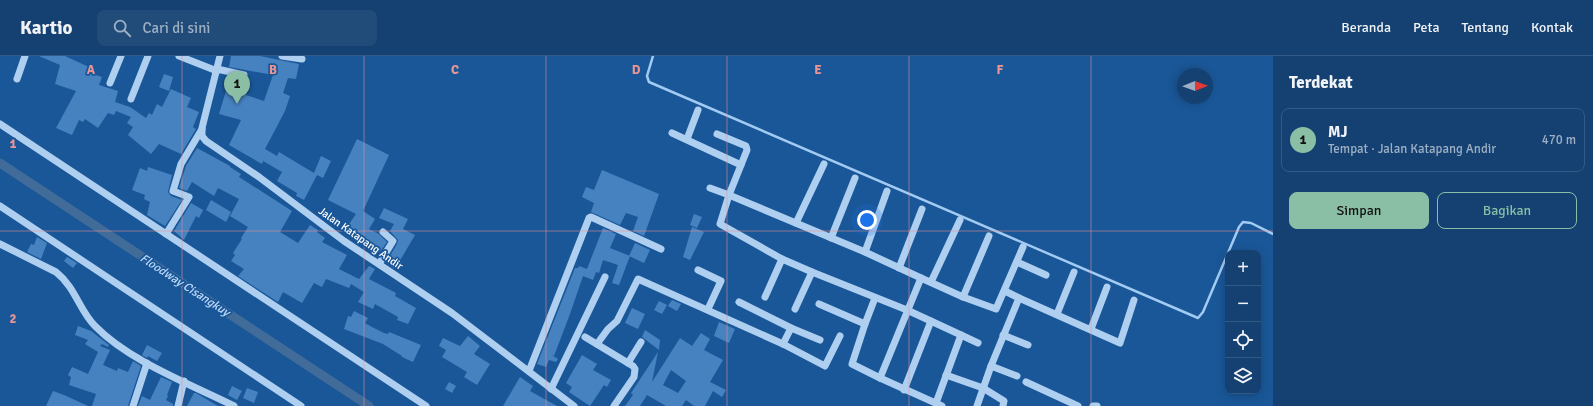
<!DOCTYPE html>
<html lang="id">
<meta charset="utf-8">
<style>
:root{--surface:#144172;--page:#214c7a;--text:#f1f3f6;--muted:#9dafc4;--line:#335a84;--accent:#8abfa5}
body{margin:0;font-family:Signika,sans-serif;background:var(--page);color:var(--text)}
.controls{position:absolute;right:12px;bottom:12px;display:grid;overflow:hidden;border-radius:8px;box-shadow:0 2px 10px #0003}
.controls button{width:36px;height:36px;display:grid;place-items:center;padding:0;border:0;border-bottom:1px solid var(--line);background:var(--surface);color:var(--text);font:20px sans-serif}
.compass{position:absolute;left:1177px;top:12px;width:36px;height:36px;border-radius:50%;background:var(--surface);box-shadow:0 2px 10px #0003;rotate:89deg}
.you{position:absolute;left:867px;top:164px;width:14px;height:14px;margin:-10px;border:3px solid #fff;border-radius:50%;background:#1a73e8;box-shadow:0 0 0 6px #1a73e833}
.badge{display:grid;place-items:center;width:26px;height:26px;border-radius:50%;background:var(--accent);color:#111;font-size:13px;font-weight:700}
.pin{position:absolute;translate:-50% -33px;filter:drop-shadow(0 1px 2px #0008)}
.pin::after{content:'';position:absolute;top:21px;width:14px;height:12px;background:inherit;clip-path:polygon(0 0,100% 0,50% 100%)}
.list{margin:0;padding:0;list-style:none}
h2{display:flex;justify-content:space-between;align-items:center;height:52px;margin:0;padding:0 16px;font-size:17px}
h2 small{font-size:13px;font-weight:400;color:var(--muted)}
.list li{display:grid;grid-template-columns:26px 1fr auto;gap:12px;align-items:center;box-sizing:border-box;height:64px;margin:0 8px 8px;padding:0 8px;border:1px solid var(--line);border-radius:8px}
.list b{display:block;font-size:15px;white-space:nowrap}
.list p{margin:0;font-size:13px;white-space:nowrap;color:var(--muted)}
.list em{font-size:13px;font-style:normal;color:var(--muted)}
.actions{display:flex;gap:8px;padding:12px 16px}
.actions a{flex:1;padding:9px 0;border:1px solid var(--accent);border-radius:8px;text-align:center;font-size:14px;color:var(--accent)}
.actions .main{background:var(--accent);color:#111}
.icon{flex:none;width:22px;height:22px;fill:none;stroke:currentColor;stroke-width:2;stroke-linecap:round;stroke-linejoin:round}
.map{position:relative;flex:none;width:1273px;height:350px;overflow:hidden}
header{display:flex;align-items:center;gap:24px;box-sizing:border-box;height:56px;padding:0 20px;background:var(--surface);border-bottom:1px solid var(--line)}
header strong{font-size:19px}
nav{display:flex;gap:22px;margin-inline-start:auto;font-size:14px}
.search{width:280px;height:36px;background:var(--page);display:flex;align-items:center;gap:10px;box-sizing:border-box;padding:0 14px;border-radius:8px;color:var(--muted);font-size:15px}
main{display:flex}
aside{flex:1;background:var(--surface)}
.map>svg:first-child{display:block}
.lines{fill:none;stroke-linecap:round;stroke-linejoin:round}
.stream{stroke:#a2cbf3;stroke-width:2.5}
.canal{stroke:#416c9a;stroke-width:9}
.building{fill:#4782c0;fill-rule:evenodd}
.minor{stroke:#afcff1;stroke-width:7}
.grid{fill:none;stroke:#ea9494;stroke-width:1;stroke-opacity:0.55}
.labels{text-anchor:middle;stroke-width:3.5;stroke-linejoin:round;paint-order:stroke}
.street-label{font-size:11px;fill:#fff;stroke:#1a5798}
.water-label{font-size:12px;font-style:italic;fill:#bbd9f7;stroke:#1a5798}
.grid-label{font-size:13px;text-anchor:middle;font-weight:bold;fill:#ea9494;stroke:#1a5798;stroke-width:3.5;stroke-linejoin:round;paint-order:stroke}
</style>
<header>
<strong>Kartio</strong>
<div class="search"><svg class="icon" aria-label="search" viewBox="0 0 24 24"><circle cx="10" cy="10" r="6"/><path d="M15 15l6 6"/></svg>Cari di sini</div>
<nav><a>Beranda</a><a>Peta</a><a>Tentang</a><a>Kontak</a></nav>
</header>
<main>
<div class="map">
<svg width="1273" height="350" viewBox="0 0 1273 350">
<rect width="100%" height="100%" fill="#1a5798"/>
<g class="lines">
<polyline class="stream" points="653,0 647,20 649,26 1198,262 1203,256 1239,171 1243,166 1251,167 1273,178"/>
<polyline class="canal" points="0,107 369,350"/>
</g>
<g class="building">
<polygon points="39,0 65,0 91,12 89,17 102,21 99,29 118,35 115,46 130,51 146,62 149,57 152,59 157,48 162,51 171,33 191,42 187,51 199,56 193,71 196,73 181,98 159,88 151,98 128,79 133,71 127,67 131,61 116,55 114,59 108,57 98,72 85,63 83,66 79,64 72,79 56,72 76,35 55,28 60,9"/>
<polygon points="231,0 260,0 299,8 296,23 288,22 283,37 290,40 285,55 265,93 277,100 279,96 314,117 321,100 331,105 323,122 315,118 317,119 304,144 296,140 297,137 277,125 282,116 263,105 262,108 229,89 241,64 219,58 229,25 238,27 237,30 248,33 246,39 264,45 273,19 229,11"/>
<polygon points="164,18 173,21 169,35 159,31"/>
<polygon points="357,83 389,99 363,155 375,163 369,173 379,178 387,186 380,196 356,184 358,180 355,179 356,177 347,171 356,158 328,144"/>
<polygon points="197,92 230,110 230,111 241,118 239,121 292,155 280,176 298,187 310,169 318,174 317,176 325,182 322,186 347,199 339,213 359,223 369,210 375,213 369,223 396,237 395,240 416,252 408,268 397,264 398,261 375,248 373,253 358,246 364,236 351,228 349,232 326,223 322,231 314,227 302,247 283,236 278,246 238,220 244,213 231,205 235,199 233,197 242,183 241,182 248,171 230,160 239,143 218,132 214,140 192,126 187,135 179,132 186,110"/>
<polygon points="148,111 172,119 168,136 171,140 182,144 165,170 147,159 150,146 144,143 145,139 132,134 140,112 147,115"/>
<polygon points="602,114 659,138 644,180 633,175 638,161 626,157 620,169 591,156 594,147 582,141 586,131 594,134"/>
<polygon points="211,144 231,156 226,166 206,154"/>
<polygon points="191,147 203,154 199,162 196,160 184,184 174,175"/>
<polygon points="384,152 408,163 403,173 415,179 395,213 389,209 392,205 388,203 397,188 398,184 390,175 394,168 379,162"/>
<polygon points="694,158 702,161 697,172 690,169"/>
<polygon points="692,171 704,176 690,204 683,201"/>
<polygon points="603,172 616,178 610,192 630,200 619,229 612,227 618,209 603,204 599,217 596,216 593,224 583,220 570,258 554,300 550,298 558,303 556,306 549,304 546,311 537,308 575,212 578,212 579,210 587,213"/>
<polygon points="37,181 47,187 41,203 27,196 31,188 34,189"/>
<polygon points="635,187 650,194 644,207 629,200"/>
<polygon points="67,201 77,207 73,212 64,205"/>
<polygon points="672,244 681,248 677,255 668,250"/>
<polygon points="659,245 667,249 662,258 654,254"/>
<polygon points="632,252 645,258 638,273 625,267"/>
<polygon points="354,255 368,262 365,267 372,271 384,277 388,278 389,276 421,289 413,306 402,301 402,300 383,288 344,273 348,260 351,261"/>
<polygon points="719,266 735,273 729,287 714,280"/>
<polygon points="78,270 91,275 109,289 108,291 102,288 100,290 110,294 103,309 117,315 118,312 128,316 133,305 141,310 128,350 92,350 96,338 69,329 71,321 68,319 72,311 88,318 98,296 85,288 88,284 91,285 75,279"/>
<polygon points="645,274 660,284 659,294 642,281"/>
<path d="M701,277L710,283L704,294L723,304L710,326L726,334L722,341L713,335L705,350H694L686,344L682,350H666L647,339L640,350H625L633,339L631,337L635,331L658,296L652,326L680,282L692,290ZM671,314L686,325L678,337L663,329Z"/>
<polygon points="468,280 480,290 474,298 490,308 477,329 464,321 467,316 442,301 446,294 439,290 443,282 460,290"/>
<polygon points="147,289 162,297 157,305 148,300 147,302 142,299"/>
<polygon points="582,299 597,308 593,314 611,324 607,331 604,329 590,350 569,336 572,331 566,327"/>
<polygon points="161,321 172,326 167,339 168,340 166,344 173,348 173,350 138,350 142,340 150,344"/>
<polygon points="520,321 533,330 530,335 557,350 503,350"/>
<polygon points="449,326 456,330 452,337 445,333"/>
<polygon points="232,330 242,335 237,344 228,339"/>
<polygon points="247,332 258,336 254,347 243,342"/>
<polygon points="53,335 64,339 88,350 46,350"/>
<polygon points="194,337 196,337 218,350 187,350"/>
</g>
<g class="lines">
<g class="minor">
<polyline points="179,0 217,15"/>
<polyline points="220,0 202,72 202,80 206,85 259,121 344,185 452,257 574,350"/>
<polyline points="282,0 302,3"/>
<polyline points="217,13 244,19"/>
<polyline points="17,23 25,0"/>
<polyline points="110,27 121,0"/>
<polyline points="131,43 148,0"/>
<polyline points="0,68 426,350"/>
<polyline points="672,77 741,109 729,139 865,196 921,222 880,322 942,350"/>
<polyline points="717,78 746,90 747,94 741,109"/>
<polyline points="687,83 698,54"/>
<polyline points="710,132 729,139 720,168 782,203 812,216"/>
<polyline points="0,150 301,350"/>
<polyline points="796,167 824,108"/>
<polyline points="166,178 189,141 173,135 181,108 202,73"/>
<polyline points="831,182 855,122"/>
<path d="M0,188L56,216C76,232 79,254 95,270C129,305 190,328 234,350"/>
<polyline points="865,196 887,135"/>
<polyline points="1017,206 1046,219"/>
<polyline points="379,208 393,185 383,176"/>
<polyline points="899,212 922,153"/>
<polyline points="698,214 721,225 708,253"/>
<polyline points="921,222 963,241 996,253 1023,191"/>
<polyline points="931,226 960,164"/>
<polyline points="765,241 782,203"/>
<polyline points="963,241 989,180"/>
<polyline points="1019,242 1120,287 1134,244"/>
<polyline points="739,246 791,272"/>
<polyline points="819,248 865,268 852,308 880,322"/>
<polyline points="795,253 812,216 907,254 961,279 936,347"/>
<polyline points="1057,258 1074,216"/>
<polyline points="865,268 875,242"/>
<polyline points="1091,273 1107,231"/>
<polyline points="961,279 978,287"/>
<polyline points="1003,279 1028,289"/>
<polyline points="585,281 633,310 635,313 634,321 614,350"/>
<polyline points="597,288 608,273 617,265 638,223 783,288 825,310 840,280"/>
<polyline points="783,288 791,272 820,284"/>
<polyline points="628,307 641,286"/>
<polyline points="991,310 1017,320"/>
<polyline points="529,315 589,162 591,161 661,193"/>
<polyline points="946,319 983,332 1004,345 1003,350"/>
<polyline points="1026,326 1078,350"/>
<polyline points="551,333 605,221"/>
<polyline points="904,334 931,265"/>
<polyline points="133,350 147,307"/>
<polyline points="178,350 184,325"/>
<polyline points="977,350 991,310 1019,242 1005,235"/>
<polyline points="1093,350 1097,350"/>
</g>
</g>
<path class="grid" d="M182,0V350M364,0V350M546,0V350M727,0V350M909,0V350M1091,0V350M0,175H1273"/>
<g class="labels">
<g class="street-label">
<text transform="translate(361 182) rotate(35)" y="4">Jalan Katapang Andir</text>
</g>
<g class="water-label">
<text transform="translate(185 229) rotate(33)" y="4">Floodway Cisangkuy</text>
</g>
</g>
<g class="grid-label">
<text x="91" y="18">A</text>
<text x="273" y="18">B</text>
<text x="455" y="18">C</text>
<text x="636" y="18">D</text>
<text x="818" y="18">E</text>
<text x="1000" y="18">F</text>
<text x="13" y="92">1</text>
<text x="13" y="267">2</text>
</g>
</svg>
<div class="controls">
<button>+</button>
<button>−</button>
<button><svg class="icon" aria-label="locate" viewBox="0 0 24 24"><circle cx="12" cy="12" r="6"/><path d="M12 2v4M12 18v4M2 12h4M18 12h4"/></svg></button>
<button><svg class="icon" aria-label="layers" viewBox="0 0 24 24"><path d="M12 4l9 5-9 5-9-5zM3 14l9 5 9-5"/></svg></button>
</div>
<svg class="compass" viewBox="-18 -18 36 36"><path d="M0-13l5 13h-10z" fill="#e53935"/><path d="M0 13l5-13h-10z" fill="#9dafc4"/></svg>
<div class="you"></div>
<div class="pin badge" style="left:237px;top:48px">1</div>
</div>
<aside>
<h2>Terdekat<small></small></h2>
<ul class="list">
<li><span class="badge">1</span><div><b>MJ</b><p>Tempat · Jalan Katapang Andir</p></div><em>470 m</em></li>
</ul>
<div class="actions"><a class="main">Simpan</a><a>Bagikan</a></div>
</aside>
</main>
